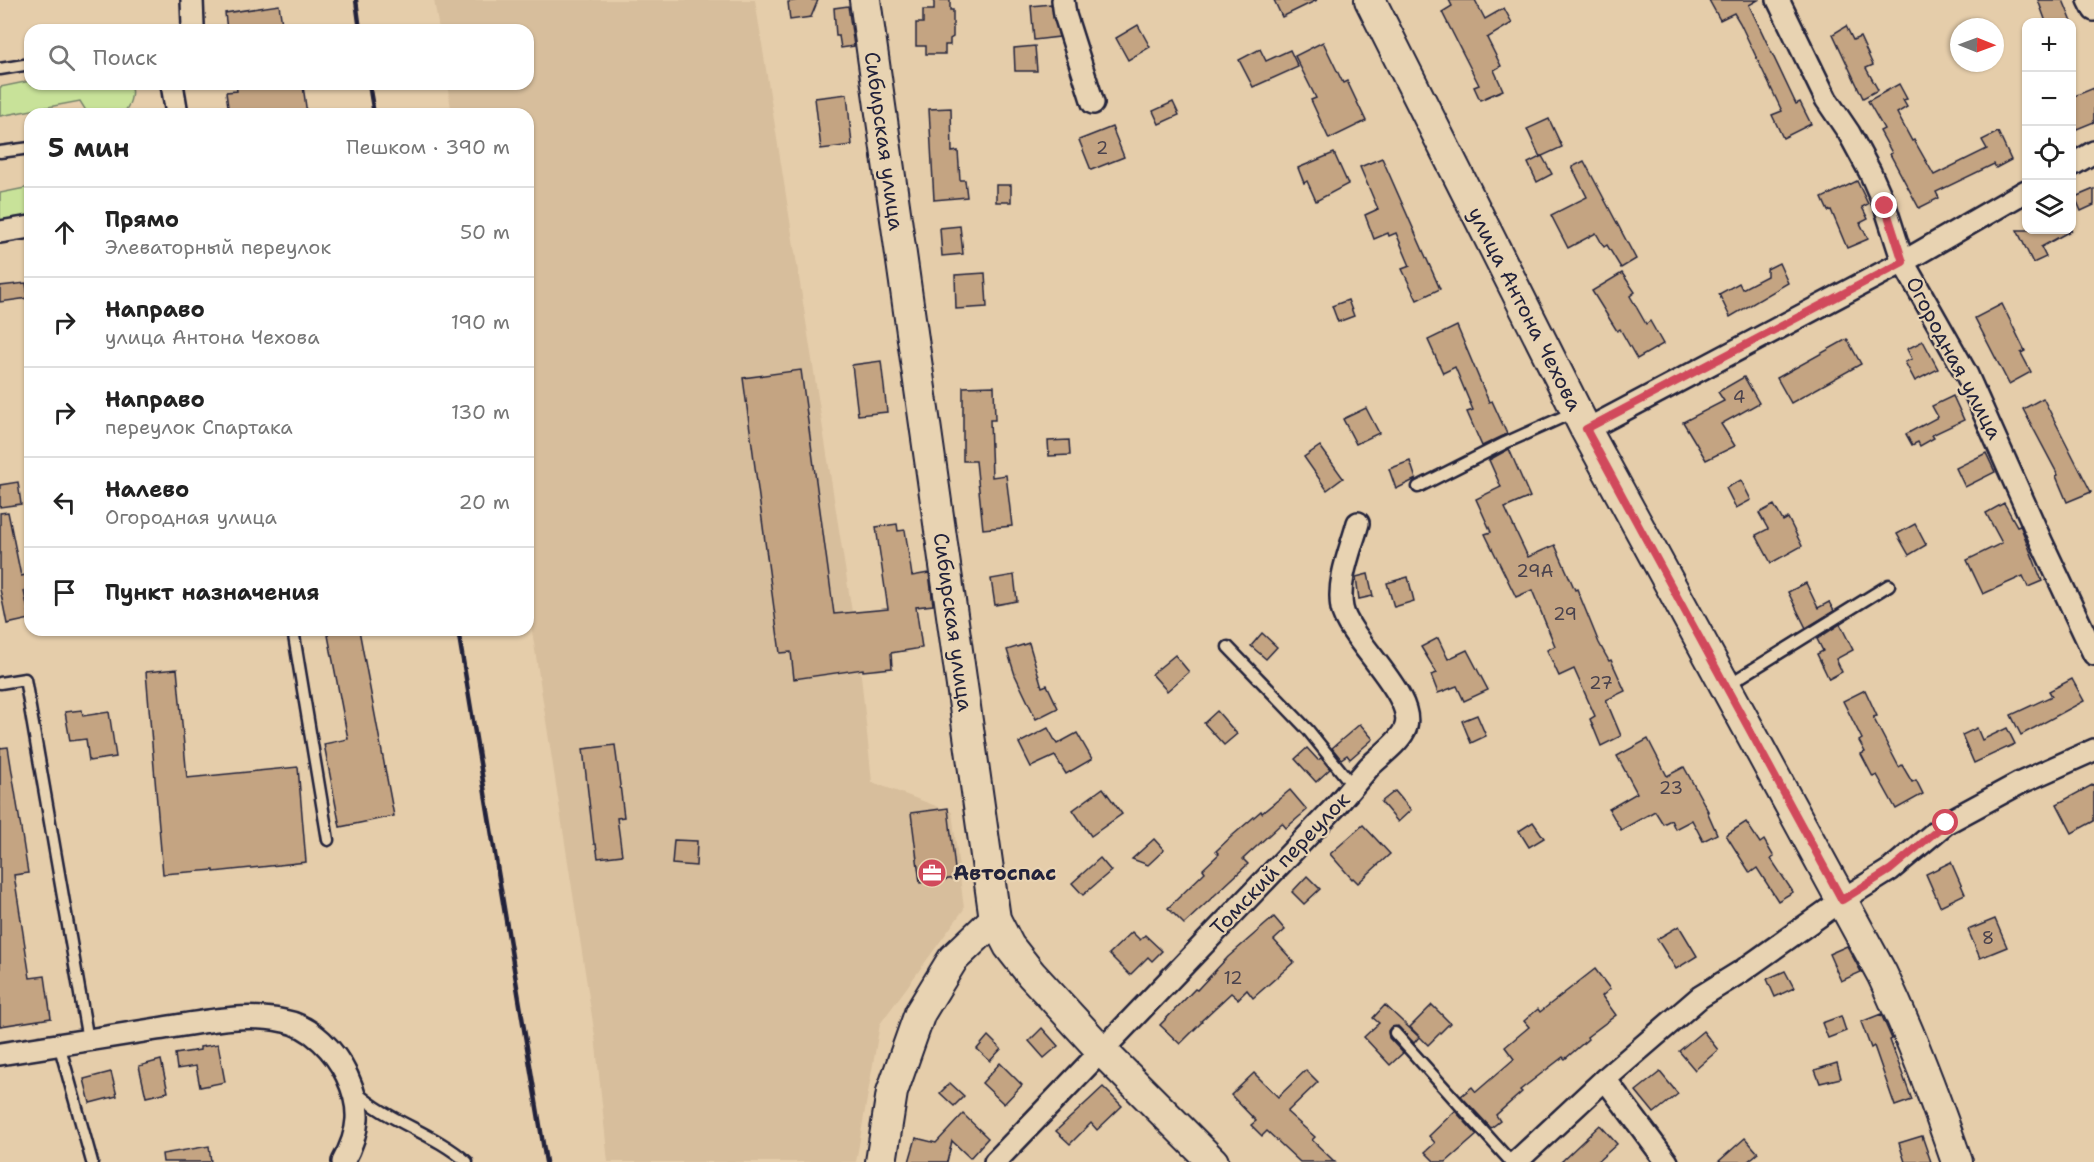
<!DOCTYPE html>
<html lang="ru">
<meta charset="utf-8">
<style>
:root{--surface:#fff;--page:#f2f2f2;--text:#222;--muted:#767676;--line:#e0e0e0}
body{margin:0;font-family:"Shantell Sans",sans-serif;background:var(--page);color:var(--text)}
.controls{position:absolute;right:18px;top:18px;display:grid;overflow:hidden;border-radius:12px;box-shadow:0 2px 4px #0004}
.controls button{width:54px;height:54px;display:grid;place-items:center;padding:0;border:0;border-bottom:2px solid var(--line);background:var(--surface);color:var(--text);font:30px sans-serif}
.compass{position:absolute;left:1950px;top:18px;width:54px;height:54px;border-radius:50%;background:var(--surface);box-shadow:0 2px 4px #0004;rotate:91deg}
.stop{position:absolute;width:18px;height:18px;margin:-14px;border:4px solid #d1495b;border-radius:50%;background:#fff}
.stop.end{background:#d1495b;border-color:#fff;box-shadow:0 2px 6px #0008}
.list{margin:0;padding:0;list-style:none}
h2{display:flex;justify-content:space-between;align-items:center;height:78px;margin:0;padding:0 24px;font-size:26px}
h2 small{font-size:20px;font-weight:400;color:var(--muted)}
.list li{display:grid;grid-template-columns:39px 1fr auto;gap:18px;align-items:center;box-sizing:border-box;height:90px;padding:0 24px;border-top:2px solid var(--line)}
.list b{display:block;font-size:22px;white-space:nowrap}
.list p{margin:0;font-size:20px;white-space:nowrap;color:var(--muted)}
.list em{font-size:20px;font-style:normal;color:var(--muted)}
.icon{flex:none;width:33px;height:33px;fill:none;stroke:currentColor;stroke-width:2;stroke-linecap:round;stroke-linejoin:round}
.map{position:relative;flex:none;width:2094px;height:1162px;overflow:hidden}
.search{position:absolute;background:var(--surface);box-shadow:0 2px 4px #0004;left:24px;top:24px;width:510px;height:66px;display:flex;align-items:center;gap:15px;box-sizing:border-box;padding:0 21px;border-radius:18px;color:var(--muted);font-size:22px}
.panel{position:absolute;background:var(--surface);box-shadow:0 2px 4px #0004;left:24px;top:108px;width:510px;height:528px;border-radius:18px}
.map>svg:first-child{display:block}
.built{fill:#d7be9c}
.green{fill:#c8e299;stroke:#75826a;stroke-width:1.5}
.building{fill:#c4a482;stroke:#22223b;stroke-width:1.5}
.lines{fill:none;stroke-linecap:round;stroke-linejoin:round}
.lane-casing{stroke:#22223b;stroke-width:15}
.street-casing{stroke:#22223b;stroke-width:26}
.secondary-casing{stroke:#22223b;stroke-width:34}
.lane{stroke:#e8d3b2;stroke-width:10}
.street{stroke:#e8d3b2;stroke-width:21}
.secondary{stroke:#e8d3b2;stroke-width:30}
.rail{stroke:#22223b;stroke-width:4.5}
.route{stroke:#d1495b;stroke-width:8}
.labels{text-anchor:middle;stroke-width:4.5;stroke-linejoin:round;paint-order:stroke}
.number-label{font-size:18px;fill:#4a424d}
.street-label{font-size:21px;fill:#22223b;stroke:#e8d3b2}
.poi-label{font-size:21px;font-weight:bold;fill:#22223b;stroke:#e8d3b2;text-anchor:start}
</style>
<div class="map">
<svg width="2094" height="1162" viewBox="0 0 2094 1162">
<rect width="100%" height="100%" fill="#e5cdaa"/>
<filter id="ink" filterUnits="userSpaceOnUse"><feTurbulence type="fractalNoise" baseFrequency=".0167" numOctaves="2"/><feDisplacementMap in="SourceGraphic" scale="12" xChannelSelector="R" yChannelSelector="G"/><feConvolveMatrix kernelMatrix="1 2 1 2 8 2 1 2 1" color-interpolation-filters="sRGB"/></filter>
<g filter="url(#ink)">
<polygon class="built" points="434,0 755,0 859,656 872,782 952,812 964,909 880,1024 856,1162 608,1162 595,1036 528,605 528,114 452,114 447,84 528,84 528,30 439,30"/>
<g class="green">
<path d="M30,81V84H130C134,94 130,107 122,114H88L80,101L0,116V87Z"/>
<polygon points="30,187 30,217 0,222 0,193"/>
</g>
<g class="building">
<polygon points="798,0 818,0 811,17 790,20 788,2"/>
<polygon points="934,0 950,0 950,10 953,10 953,37 950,39 950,45 945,45 945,54 926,54 926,46 916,46 916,23 923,23 923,10 934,10"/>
<polygon points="1274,0 1317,0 1282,17"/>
<polygon points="1449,0 1475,0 1485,19 1504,8 1512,23 1487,38 1501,66 1494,70 1503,90 1480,100 1474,87 1479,85 1442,12 1452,6"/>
<polygon points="1709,0 1758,0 1749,5 1796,104 1800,102 1811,124 1783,138 1772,115 1782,111 1740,23 1734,13 1720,20"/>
<polygon points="2038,0 2063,0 2072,22 2046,22"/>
<polygon points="1051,4 1059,37 1034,40 1031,6"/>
<polygon points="279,5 283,30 227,30 225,13"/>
<polygon points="848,6 854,46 841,48 839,36 836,36 834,8"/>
<polygon points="1138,25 1150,47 1128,60 1116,38"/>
<polygon points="1846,26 1853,40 1860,37 1873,65 1866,68 1878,90 1863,98 1833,34"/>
<polygon points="1323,42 1343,83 1347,81 1366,121 1329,139 1311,100 1316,98 1295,56"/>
<polygon points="1035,46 1037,71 1015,71 1014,48"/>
<polygon points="1260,49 1266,61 1290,50 1298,67 1253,87 1239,60"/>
<polygon points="236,84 291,84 292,88 303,86 307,114 229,114 226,92 237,91"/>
<polygon points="1899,84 1907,99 1903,100 1907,107 1897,113 1912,141 1914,140 1934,175 1987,149 1982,140 1998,132 2011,160 1996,168 1994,164 1936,192 1939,198 1919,208 1890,154 1892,153 1880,131 1884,129 1868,101"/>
<polygon points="2094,88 2094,122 2072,131 2072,97"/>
<polygon points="847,94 852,145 821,149 815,98"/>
<polygon points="1173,102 1179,115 1159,124 1153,111"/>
<polygon points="951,108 952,152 958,151 960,180 965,180 967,197 934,200 929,109"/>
<polygon points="1549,119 1562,147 1540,157 1527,129"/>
<polygon points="1112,127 1124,157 1091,170 1079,140"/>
<polygon points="1334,153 1348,184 1316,201 1307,181 1304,183 1298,168"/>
<polygon points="1542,156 1552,174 1537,182 1528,163"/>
<polygon points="1382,158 1440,289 1417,300 1402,269 1410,266 1396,233 1389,236 1388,233 1374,239 1365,215 1378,209 1360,167"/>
<polygon points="1584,161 1636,259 1621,268 1607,245 1604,247 1596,233 1568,248 1551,215 1587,197 1572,167"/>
<polygon points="1857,181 1868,204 1862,207 1868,219 1860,223 1868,239 1847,248 1831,210 1828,211 1822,198"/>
<rect x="996" y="185" width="15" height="17"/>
<polygon points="2094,189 2094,205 2081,211 2075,197"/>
<polygon points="960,226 963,254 942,256 940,228"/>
<polygon points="2017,230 2072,230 2041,247 2046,257 2033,263"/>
<polygon points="1779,263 1788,283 1730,317 1719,294 1739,283 1742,289 1767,276 1767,269"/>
<polygon points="985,273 987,307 956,309 955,275"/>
<polygon points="1622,273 1635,292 1630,296 1646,324 1650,321 1663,344 1637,359 1620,329 1617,331 1592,291"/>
<polygon points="26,283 28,298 0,302 0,286"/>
<polygon points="1348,300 1354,316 1338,322 1332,306"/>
<polygon points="2002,304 2025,351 2021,353 2031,372 2009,384 1975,318"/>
<polygon points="1457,326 1489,402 1492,401 1507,434 1482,446 1467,412 1473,410 1455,367 1443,373 1428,340"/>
<polygon points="1847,339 1861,364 1791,403 1777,378"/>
<polygon points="1923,341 1938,369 1915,381 1905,362 1912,359 1907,349"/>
<polygon points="881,361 887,412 858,415 852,365"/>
<polygon points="801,370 834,614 888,609 876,527 897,524 898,531 905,530 912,576 929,573 933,605 916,607 922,648 891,653 892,668 863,671 863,669 794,679 791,652 780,653 743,378"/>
<polygon points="1744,377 1759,403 1721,424 1735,446 1706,460 1683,422 1724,401 1718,392"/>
<polygon points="994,386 995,420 990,420 992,477 1006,475 1012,526 983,529 976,461 963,461 963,387"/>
<polygon points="1953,396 1964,420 1932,435 1934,438 1920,446 1918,442 1912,445 1906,434 1938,417 1932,406"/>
<polygon points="2043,398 2091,492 2067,502 2056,476 2058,475 2023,409"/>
<polygon points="1366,408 1379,433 1356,444 1343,419"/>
<polygon points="1069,440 1070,455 1049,456 1048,441"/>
<polygon points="1320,446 1343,478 1327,490 1304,457"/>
<polygon points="1509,449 1530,497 1505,508 1528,557 1555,545 1575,590 1577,589 1599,643 1609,661 1611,660 1625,691 1606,700 1621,736 1601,746 1590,719 1595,716 1574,669 1559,676 1547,650 1555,646 1532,590 1516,597 1485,534 1491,532 1476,499 1501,487 1489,460"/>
<polygon points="1986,453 1995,472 1965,487 1956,468"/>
<polygon points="1410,461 1416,479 1396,489 1389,469"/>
<polygon points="1741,480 1751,500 1736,508 1726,488"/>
<polygon points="18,482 21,504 0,507 0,485"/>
<polygon points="2004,503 2017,526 2020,525 2042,581 2028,587 2023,576 1983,594 1967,560 2002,543 1986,513"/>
<polygon points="1774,505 1783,521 1788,518 1802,546 1771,563 1756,535 1768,529 1759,513"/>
<polygon points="8,512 21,576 30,574 30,590 24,591 30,619 7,624 0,589 0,513"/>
<polygon points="1915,524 1926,545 1909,555 1897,534"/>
<polygon points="1368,574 1373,596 1359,599 1356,577"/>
<polygon points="1014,575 1017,601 995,605 991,579"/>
<polygon points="1408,577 1414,601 1394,607 1387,583"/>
<polygon points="1806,583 1818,608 1829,602 1834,611 1806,628 1788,592"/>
<polygon points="1840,624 1853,650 1836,659 1842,672 1829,679 1817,654 1823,651 1817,639"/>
<polygon points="327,630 359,630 394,816 340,827 324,744 348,739"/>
<polygon points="1262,633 1277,647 1266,659 1251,646"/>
<polygon points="1438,638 1448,659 1467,650 1488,690 1464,701 1457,686 1438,693 1431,675 1437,673 1421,647"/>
<polygon points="1029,643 1042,687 1047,685 1058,708 1036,719 1015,675 1007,650"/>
<polygon points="1175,655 1189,672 1167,691 1152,674"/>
<polygon points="177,669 187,778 298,767 306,862 214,872 214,870 163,874 146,672"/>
<polygon points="2072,679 2084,701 2021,735 2011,715 2052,696 2049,691"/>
<polygon points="1865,690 1877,716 1873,717 1899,767 1902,765 1912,782 1916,780 1923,794 1896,809 1877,775 1873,777 1861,754 1865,752 1859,741 1862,739 1843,701"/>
<polygon points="82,710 83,716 109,712 116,757 89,761 86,739 70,741 65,712"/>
<polygon points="1217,711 1237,734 1224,745 1204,723"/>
<polygon points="1477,715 1486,736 1471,743 1462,721"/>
<polygon points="1360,724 1373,739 1350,759 1347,755 1341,759 1332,748"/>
<polygon points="1048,728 1057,744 1077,733 1092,759 1066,774 1055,756 1031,767 1019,743"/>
<polygon points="1977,728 1982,740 2007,728 2015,744 1974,763 1962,735"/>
<polygon points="1648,739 1667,776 1684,767 1708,811 1707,811 1717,834 1703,841 1692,820 1675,829 1671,820 1663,824 1655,811 1621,830 1609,809 1637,793 1617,756"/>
<polygon points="615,745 624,817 617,818 622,855 598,858 596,844 594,844 583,749"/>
<polygon points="8,747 28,873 14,875 30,978 45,976 51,1018 0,1026 0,748"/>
<polygon points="1307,748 1318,760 1321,758 1330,769 1316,782 1295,759"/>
<polygon points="2094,784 2094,821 2072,833 2057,804"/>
<polygon points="1103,788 1122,814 1091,836 1073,810"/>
<polygon points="1290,790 1307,810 1286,828 1282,823 1243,859 1248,864 1184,924 1168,908 1205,872 1203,869 1219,854 1216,851 1233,835 1261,811 1262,813"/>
<polygon points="1395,791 1411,810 1398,822 1381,802"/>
<polygon points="948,808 956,878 920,883 911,813"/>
<polygon points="1533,822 1544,838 1529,847 1519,831"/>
<polygon points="1746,822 1760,843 1764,840 1774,857 1771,859 1793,892 1778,901 1757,868 1750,873 1726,835"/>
<polygon points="1363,825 1390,854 1358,883 1353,878 1352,879 1330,854"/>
<polygon points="1154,839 1164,850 1148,865 1132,859"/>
<polygon points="674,840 697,841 696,866 672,864"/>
<polygon points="1100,858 1111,871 1083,895 1072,883"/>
<polygon points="1951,862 1965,894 1940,906 1926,874"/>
<polygon points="1307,876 1320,889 1304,904 1292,892"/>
<polygon points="1274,917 1285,930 1274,940 1294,962 1253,998 1247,990 1238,999 1231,993 1201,1021 1202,1022 1180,1044 1160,1025 1195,989 1197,990 1228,957"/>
<polygon points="1995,919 2007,947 1980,958 1968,930"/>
<polygon points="1679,926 1697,956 1676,969 1657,939"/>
<polygon points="1132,932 1140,940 1145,935 1162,951 1152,961 1148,957 1130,975 1109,954"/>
<polygon points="1847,946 1861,972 1841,981 1829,954"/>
<polygon points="1595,969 1610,989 1602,996 1616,1015 1587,1037 1588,1039 1565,1059 1563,1057 1520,1090 1522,1092 1496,1115 1500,1121 1491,1128 1461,1096 1472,1087 1476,1092 1514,1059 1505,1047 1529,1027 1524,1021 1538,1009 1540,1012"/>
<polygon points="1785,971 1794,988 1775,997 1767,979"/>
<polygon points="1385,1005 1419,1037 1414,1043 1398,1026 1390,1028 1388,1031 1389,1038 1403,1053 1390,1065 1364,1037 1379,1023 1373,1018"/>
<polygon points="1432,1005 1450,1023 1428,1045 1410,1027"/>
<polygon points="1881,1014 1892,1039 1890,1040 1912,1100 1895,1106 1874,1046 1871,1048 1861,1022"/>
<polygon points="1841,1016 1846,1031 1828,1038 1822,1023"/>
<polygon points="1042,1028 1058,1046 1044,1058 1029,1041"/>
<polygon points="1703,1031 1718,1050 1695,1070 1679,1051"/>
<polygon points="988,1036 1001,1049 990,1061 977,1049"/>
<polygon points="218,1044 225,1082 200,1087 196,1066 177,1069 175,1054 200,1050 200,1047"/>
<polygon points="161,1060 168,1092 146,1097 139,1066"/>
<polygon points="1000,1063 1022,1085 1004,1104 982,1083"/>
<polygon points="1837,1063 1841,1078 1820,1083 1815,1070"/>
<polygon points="1306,1070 1318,1082 1287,1112 1315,1137 1312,1140 1335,1162 1300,1162 1267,1131 1262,1136 1251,1125 1256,1121 1231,1095 1254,1073 1278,1097"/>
<polygon points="111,1072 117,1096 90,1103 84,1079"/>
<polygon points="1660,1072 1678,1094 1654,1113 1636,1091"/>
<polygon points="950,1083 964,1096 954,1106 940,1093"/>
<polygon points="1103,1087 1122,1106 1097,1130 1091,1123 1070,1144 1056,1131"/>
<polygon points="1455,1111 1477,1135 1446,1162 1435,1162 1425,1152 1435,1143 1429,1136"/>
<polygon points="963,1114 988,1138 970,1158 952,1141 947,1162 909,1162 916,1138 936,1143"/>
<polygon points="1600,1125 1617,1144 1597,1162 1561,1162"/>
<polygon points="1922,1136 1931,1162 1905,1162 1899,1143"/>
<polygon points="1745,1138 1758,1153 1747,1162 1718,1162"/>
<polygon points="209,1146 211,1162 163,1162 162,1154"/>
</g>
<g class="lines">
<g class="lane-casing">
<g id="lane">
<polyline points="0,69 30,64"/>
<polyline points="0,152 30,148"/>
<polyline points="1418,487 1505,443 1574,412"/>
<polyline points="293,630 328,840"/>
<polyline points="1228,647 1308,730 1353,786"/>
<polyline points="0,683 25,679 88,1040"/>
<polyline points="1726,686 1889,585"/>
<polyline points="1395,1033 1511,1162"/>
<polyline points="59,1044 92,1162"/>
<path d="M356,1092C389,1122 434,1133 467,1162"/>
</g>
</g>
<g class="street-casing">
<g id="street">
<polyline points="1063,0 1065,15 1093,103"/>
<polyline points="1778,0 1826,99 1849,133 1870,172 1885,206 1903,262 1967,375 2041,541 2094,654"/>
<polyline points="2089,0 2094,10"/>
<polyline points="191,30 193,26 192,0"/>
<polyline points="172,84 177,114"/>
<polyline points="2072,165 2094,152"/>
<polyline points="0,232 30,227"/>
<polyline points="1586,430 1903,262 2026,191"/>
<path d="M0,1054C52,1046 105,1037 157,1029C199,1023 242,1012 284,1021C312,1026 335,1051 347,1076C362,1108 360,1131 343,1162"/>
<polyline points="1605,1079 1667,1162"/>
<path d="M995,1162L1336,806C1347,793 1358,780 1369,767C1379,757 1398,743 1404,731C1422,700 1348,640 1342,608C1337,580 1351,549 1358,523"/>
<polyline points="1516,1162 1605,1079 1700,997 1742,971 1842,900 1890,870 1946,823 2020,783 2094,750"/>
</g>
</g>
<g class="secondary-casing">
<g id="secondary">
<polyline points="865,0 995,919 1009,946 1031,974 1101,1050 1213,1162"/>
<path d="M1370,0L1586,430L1882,974C1911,1035 1935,1098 1957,1162"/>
<polyline points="881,1162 892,1092 920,1013 953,959 995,919"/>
</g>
</g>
<use href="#lane" class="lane"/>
<use href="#street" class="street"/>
<use href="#secondary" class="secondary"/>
<g class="rail">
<polyline points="356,0 360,30"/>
<polyline points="369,84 374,114"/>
<polyline points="458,630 546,1162"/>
</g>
</g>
</g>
<g class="lines" filter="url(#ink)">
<polyline class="route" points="1885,206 1903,262 1586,429 1842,900 1890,870 1946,823"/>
</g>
<defs>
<g id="office-disc" transform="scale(1.5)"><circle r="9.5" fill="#d1495b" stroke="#e8d3b2"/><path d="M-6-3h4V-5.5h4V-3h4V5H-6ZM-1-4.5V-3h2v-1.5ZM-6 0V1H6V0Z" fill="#fff"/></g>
</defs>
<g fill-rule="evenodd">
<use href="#office-disc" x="932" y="873"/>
</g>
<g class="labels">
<g class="number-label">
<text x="1102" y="154">2</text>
<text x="1739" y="403">4</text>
<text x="1535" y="577">29А</text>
<text x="1565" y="620">29</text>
<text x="1601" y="689">27</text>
<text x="1671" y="794">23</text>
<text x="1988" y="944">8</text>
<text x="1233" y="984">12</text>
</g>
<g class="street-label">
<text transform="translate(884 141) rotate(82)" y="7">Сибирская улица</text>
<text transform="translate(1525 309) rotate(63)" y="7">улица Антона Чехова</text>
<text transform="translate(1954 358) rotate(62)" y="7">Огородная улица</text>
<text transform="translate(953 622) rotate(82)" y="7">Сибирская улица</text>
<text transform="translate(1280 864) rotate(-46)" y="7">Томский переулок</text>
</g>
<g class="poi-label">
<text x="953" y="880">Автоспас</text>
</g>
</g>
</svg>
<div class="controls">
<button>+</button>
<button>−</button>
<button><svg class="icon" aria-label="locate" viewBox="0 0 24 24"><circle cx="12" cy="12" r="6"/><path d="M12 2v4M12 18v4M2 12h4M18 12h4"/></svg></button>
<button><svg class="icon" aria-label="layers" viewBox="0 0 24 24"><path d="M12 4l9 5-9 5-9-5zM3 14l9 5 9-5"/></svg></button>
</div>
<svg class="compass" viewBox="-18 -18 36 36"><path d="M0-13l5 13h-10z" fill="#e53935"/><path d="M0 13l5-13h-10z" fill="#767676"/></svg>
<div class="stop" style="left:1946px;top:823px"></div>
<div class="stop end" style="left:1885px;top:206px"></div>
<div class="search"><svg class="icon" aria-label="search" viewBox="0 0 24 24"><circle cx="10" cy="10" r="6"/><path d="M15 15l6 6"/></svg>Поиск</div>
<section class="panel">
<h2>5 мин<small>Пешком · 390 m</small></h2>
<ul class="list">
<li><svg class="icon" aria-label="ahead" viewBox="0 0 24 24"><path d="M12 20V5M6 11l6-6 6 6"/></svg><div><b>Прямо</b><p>Элеваторный переулок</p></div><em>50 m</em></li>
<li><svg class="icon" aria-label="right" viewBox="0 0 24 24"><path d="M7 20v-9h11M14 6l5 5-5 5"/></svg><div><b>Направо</b><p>улица Антона Чехова</p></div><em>190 m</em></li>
<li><svg class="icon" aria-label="right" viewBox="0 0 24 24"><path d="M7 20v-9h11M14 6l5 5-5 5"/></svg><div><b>Направо</b><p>переулок Спартака</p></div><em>130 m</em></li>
<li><svg class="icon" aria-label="left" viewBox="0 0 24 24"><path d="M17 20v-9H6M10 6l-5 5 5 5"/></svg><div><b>Налево</b><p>Огородная улица</p></div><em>20 m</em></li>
<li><svg class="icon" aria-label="arrive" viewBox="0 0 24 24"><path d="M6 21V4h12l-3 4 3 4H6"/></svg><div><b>Пункт назначения</b></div></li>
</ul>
</section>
</div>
